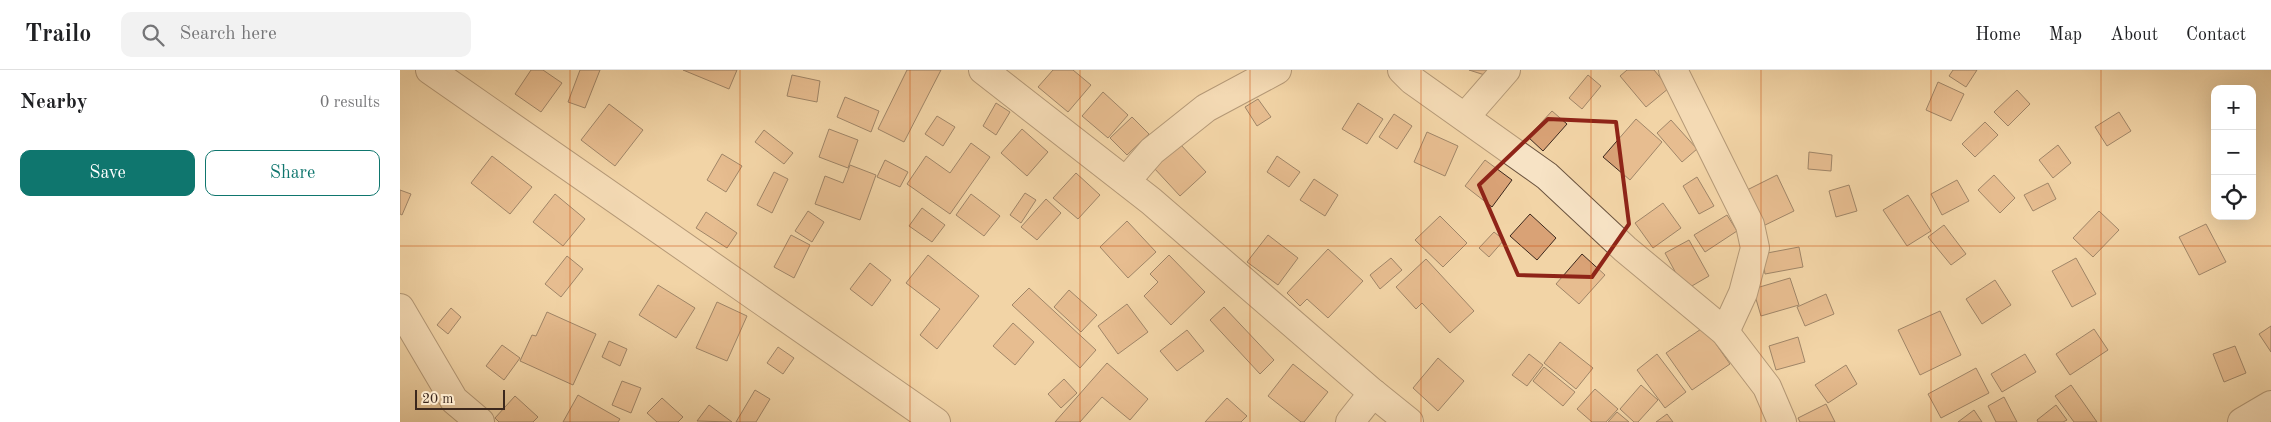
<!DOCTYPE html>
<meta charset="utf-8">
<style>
:root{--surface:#fff;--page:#f2f2f2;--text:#202124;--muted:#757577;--line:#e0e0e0;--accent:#0f766e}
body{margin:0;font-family:"Old Standard TT",serif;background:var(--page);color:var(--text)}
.controls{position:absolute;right:15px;top:15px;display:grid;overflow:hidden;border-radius:10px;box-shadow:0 5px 20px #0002}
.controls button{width:45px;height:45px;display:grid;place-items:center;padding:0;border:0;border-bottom:1px solid var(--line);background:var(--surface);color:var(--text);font:25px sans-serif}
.scale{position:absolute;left:15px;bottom:12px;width:90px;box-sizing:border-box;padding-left:5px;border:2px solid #3c281d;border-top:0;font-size:14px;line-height:18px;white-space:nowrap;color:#3c281d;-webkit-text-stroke:4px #f7e3c5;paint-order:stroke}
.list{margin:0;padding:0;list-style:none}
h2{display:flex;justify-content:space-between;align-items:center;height:65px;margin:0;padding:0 20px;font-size:21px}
h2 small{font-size:16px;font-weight:400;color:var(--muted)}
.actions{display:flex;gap:10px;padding:15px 20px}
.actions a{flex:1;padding:11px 0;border:1px solid var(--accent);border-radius:10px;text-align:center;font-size:18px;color:var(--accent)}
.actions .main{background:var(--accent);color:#fff}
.icon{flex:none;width:28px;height:28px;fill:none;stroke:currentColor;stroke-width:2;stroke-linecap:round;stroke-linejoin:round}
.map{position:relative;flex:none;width:1871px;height:352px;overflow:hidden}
header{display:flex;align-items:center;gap:30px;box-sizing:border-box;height:70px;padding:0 25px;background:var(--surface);border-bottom:1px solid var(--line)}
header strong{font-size:24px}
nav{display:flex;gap:28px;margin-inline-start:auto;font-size:18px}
.search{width:350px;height:45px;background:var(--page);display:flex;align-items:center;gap:12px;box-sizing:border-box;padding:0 18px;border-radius:10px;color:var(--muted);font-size:19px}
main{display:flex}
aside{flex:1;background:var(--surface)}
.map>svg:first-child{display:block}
.building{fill:#d9a276;stroke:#3c281d}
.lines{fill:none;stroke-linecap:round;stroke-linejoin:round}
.minor-casing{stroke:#6a533f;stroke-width:30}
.minor{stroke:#f7e3c5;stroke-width:28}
.marked{fill:none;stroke:#8f2418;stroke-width:4;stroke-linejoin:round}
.grid{fill:none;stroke:#ce520f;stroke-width:1;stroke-opacity:0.55}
</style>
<header>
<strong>Trailo</strong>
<div class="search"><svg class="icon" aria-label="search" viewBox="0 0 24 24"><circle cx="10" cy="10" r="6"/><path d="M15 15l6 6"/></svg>Search here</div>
<nav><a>Home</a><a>Map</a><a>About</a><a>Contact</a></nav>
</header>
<main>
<aside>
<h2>Nearby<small>0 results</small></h2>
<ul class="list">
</ul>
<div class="actions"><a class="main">Save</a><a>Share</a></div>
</aside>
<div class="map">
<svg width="1871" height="352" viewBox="0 0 1871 352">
<rect width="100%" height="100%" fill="#f2d4a6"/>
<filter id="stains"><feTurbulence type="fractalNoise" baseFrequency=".004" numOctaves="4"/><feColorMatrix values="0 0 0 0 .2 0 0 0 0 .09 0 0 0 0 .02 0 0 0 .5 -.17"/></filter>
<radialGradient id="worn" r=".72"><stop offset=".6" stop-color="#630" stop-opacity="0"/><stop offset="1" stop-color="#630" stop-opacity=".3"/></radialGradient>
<g class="building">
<polygon points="131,0 143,0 162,13 141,42 115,24"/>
<polygon points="180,0 200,0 185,38 168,32"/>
<polygon points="283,0 337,0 329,19"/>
<polygon points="507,0 541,0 504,72 478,59"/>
<polygon points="653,0 673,0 691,15 668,42 638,17"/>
<polygon points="1069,0 1094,0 1091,7"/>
<polygon points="1227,0 1254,0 1269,18 1246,37 1220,6"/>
<polygon points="1553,0 1577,0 1566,17 1549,6"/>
<polygon points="392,5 420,11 417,32 387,26"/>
<polygon points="1188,5 1201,16 1182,39 1169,28"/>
<polygon points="1538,12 1564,24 1551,51 1526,40"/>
<polygon points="1617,20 1630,34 1608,56 1594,42"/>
<polygon points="703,22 728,45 708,68 682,46"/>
<polygon points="445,27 479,41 471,62 437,47"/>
<polygon points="858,29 871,47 857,56 845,37"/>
<polygon points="596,33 610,42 596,65 583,56"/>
<polygon points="958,33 983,49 967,74 942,59"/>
<polygon points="209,34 243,60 215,96 181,70"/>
<polygon points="1152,41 1167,54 1143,81 1128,67"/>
<polygon points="1719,42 1731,61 1707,76 1695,57"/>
<polygon points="994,44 1012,56 997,79 979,67"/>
<polygon points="537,46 555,57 543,76 525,64"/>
<polygon points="732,47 749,64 727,85 710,68"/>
<polygon points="1236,49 1262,72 1230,110 1203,87"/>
<polygon points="1271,50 1297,79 1282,92 1257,63"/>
<polygon points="1585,52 1598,65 1575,87 1562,74"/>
<polygon points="429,59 458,70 448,98 419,87"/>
<polygon points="622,59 648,82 627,106 601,83"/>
<polygon points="364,60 393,83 384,94 355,72"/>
<polygon points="1027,62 1058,76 1045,106 1014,92"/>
<polygon points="571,73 590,87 550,144 507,114 526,86 550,103"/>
<polygon points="780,74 806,102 780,126 754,98"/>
<polygon points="1658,75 1671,93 1653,108 1639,90"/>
<polygon points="1409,82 1432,85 1431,101 1408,99"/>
<polygon points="322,84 342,96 326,122 307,110"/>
<polygon points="92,86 132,117 110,144 71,113"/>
<polygon points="877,86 900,102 889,117 867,102"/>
<polygon points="485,90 508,102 500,117 477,107"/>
<polygon points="1085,90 1112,110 1092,137 1065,116"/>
<polygon points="450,95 476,105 460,150 415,134 425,106 443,113"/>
<polygon points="374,102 388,109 372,143 357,135"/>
<polygon points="676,103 700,125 678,149 653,128"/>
<polygon points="1377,105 1394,141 1361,157 1343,122"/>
<polygon points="1594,105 1615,128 1600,143 1578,120"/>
<polygon points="1297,107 1314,136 1299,144 1283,116"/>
<polygon points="914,109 938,125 925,146 900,130"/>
<polygon points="1557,110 1569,131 1542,145 1531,124"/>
<polygon points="1648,113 1656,129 1633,141 1624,125"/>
<polygon points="1449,115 1457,141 1436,147 1429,121"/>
<polygon points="0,120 11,124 2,145 0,144"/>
<polygon points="625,123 636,130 621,153 610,145"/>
<polygon points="155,124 185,149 163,176 133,152"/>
<polygon points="571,124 600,146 584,166 556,145"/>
<polygon points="1508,125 1531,161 1507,176 1483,140"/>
<polygon points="646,129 661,143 637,170 621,157"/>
<polygon points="1263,133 1281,158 1253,178 1235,153"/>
<polygon points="522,138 545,155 532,172 509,156"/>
<polygon points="408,141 424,152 412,172 395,161"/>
<polygon points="1699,141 1719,160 1693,187 1673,168"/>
<polygon points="306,142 337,163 327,178 296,158"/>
<polygon points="1130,144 1156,168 1137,190 1110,166"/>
<polygon points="1327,145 1337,161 1305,182 1294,165"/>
<polygon points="1040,146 1067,173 1043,197 1015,170"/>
<polygon points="727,151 756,182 728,208 700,177"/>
<polygon points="1806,154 1826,192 1799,205 1779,167"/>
<polygon points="1544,155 1566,184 1551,195 1528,167"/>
<polygon points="1094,162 1104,170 1089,187 1079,178"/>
<polygon points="391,165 410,175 394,208 374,197"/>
<polygon points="868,165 898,188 878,215 847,192"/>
<polygon points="1289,170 1309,206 1285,220 1265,183"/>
<polygon points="1399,177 1403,197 1365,204 1362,184"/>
<polygon points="928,179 963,211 928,248 907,229 900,236 887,223"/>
<polygon points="1182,184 1205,205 1179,234 1156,214"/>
<polygon points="528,185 579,226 537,279 520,265 540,239 506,213"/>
<polygon points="769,185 805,222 771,255 744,226 758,212 750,204"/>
<polygon points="167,186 183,199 161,227 145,214"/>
<polygon points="991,188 1002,200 980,219 970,205"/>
<polygon points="1676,188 1696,224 1672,237 1652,201"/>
<polygon points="1026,189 1074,241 1050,263 1022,233 1016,239 996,217"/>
<polygon points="470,193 491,210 472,236 450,219"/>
<polygon points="1390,208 1399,235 1361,246 1353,219"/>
<polygon points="1595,210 1611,235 1582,254 1566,229"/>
<polygon points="258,215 295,238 276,268 239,245"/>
<polygon points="629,218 696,280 680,298 612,235"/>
<polygon points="669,220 697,245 681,262 654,237"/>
<polygon points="1426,224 1434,244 1405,256 1397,237"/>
<polygon points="317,232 347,246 327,291 296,278"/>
<polygon points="727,234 748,262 718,284 698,256"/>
<polygon points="824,237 874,290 860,304 810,250"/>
<polygon points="51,238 61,247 48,264 37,255"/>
<polygon points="1540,241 1561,285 1520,305 1498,260"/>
<polygon points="147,242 196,264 173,315 120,291 132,265 136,266"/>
<polygon points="613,253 634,272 615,295 593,276"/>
<polygon points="1871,256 1871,282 1859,264"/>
<polygon points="1304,257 1330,294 1292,320 1266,283"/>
<polygon points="1694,259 1708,280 1670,305 1656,284"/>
<polygon points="787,260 804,281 777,301 760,281"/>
<polygon points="1398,267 1405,292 1376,300 1369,276"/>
<polygon points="209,271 227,279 220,296 202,287"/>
<polygon points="1160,272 1193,298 1176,319 1144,293"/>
<polygon points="102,275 120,288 104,310 86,296"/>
<polygon points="1835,276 1846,303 1824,312 1813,284"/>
<polygon points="378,277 394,288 383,304 367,293"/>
<polygon points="1129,284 1143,295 1127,316 1112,305"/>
<polygon points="1257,284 1286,322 1265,338 1237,300"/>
<polygon points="1625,284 1636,302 1602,322 1591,304"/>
<polygon points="1038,288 1064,311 1038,341 1013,318"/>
<polygon points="707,293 748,329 730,350 702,327 680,352 655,352"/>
<polygon points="893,294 928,322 904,352 901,352 868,326"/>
<polygon points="1446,295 1457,314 1428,333 1415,315"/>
<polygon points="1144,297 1175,322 1163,336 1133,311"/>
<polygon points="1576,298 1589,323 1541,348 1528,324"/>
<polygon points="664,309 677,323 661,338 648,324"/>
<polygon points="222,311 241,318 231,343 212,335"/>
<polygon points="1241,315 1258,330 1238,352 1234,352 1220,339"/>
<polygon points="1671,315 1697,352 1674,352 1655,326"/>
<polygon points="1195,319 1218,339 1206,352 1192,352 1177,339"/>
<polygon points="355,320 370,329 356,352 336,352"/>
<polygon points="178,325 220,349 218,352 163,352"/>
<polygon points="115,326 138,347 133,352 99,352 95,348"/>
<polygon points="1604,327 1617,352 1596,352 1588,336"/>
<polygon points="262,328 283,347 278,352 257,352 247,343"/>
<polygon points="827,328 847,346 841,352 805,352"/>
<polygon points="1426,334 1435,352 1400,352 1398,348"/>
<polygon points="309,335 332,352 297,351"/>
<polygon points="1656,335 1667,350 1663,352 1638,352 1637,350"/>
<polygon points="1574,340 1582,352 1558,352"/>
<polygon points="1217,342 1229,352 1208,352"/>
<polygon points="1267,344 1273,352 1256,352"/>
</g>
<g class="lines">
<g class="minor-casing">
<g id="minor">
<polyline points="30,0 536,352"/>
<polyline points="583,0 751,131 973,323 1009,352"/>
<polyline points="1002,0 1012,10 1147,106 1225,179 1325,262 1367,317 1382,352"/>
<polyline points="1273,0 1350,155 1355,178 1343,223 1325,262"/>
<polyline points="1065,47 1106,0"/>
<polyline points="726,111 752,81 806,38 877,0"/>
<polyline points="0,238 54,330 80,352"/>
<polyline points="950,352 973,323"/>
<polyline points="1842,352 1871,335"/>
</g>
</g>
<use href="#minor" class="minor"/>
</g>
<path d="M0 0H1871V352H0ZM1148,49L1216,52L1229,154L1192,207L1118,205L1079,115Z" fill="#f2d4a6" fill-opacity=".55" fill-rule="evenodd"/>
<path class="marked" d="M1148,49L1216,52L1229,154L1192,207L1118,205L1079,115Z"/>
<path class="grid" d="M170,0V352M340,0V352M510,0V352M680,0V352M850,0V352M1021,0V352M1191,0V352M1361,0V352M1531,0V352M1701,0V352M0,176H1871"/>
<rect width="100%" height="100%" filter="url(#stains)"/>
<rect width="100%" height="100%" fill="url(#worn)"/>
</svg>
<div class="controls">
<button>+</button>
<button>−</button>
<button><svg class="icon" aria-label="locate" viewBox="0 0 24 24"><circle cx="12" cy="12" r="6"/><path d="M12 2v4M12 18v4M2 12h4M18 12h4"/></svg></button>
</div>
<div class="scale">20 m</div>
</div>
</main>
